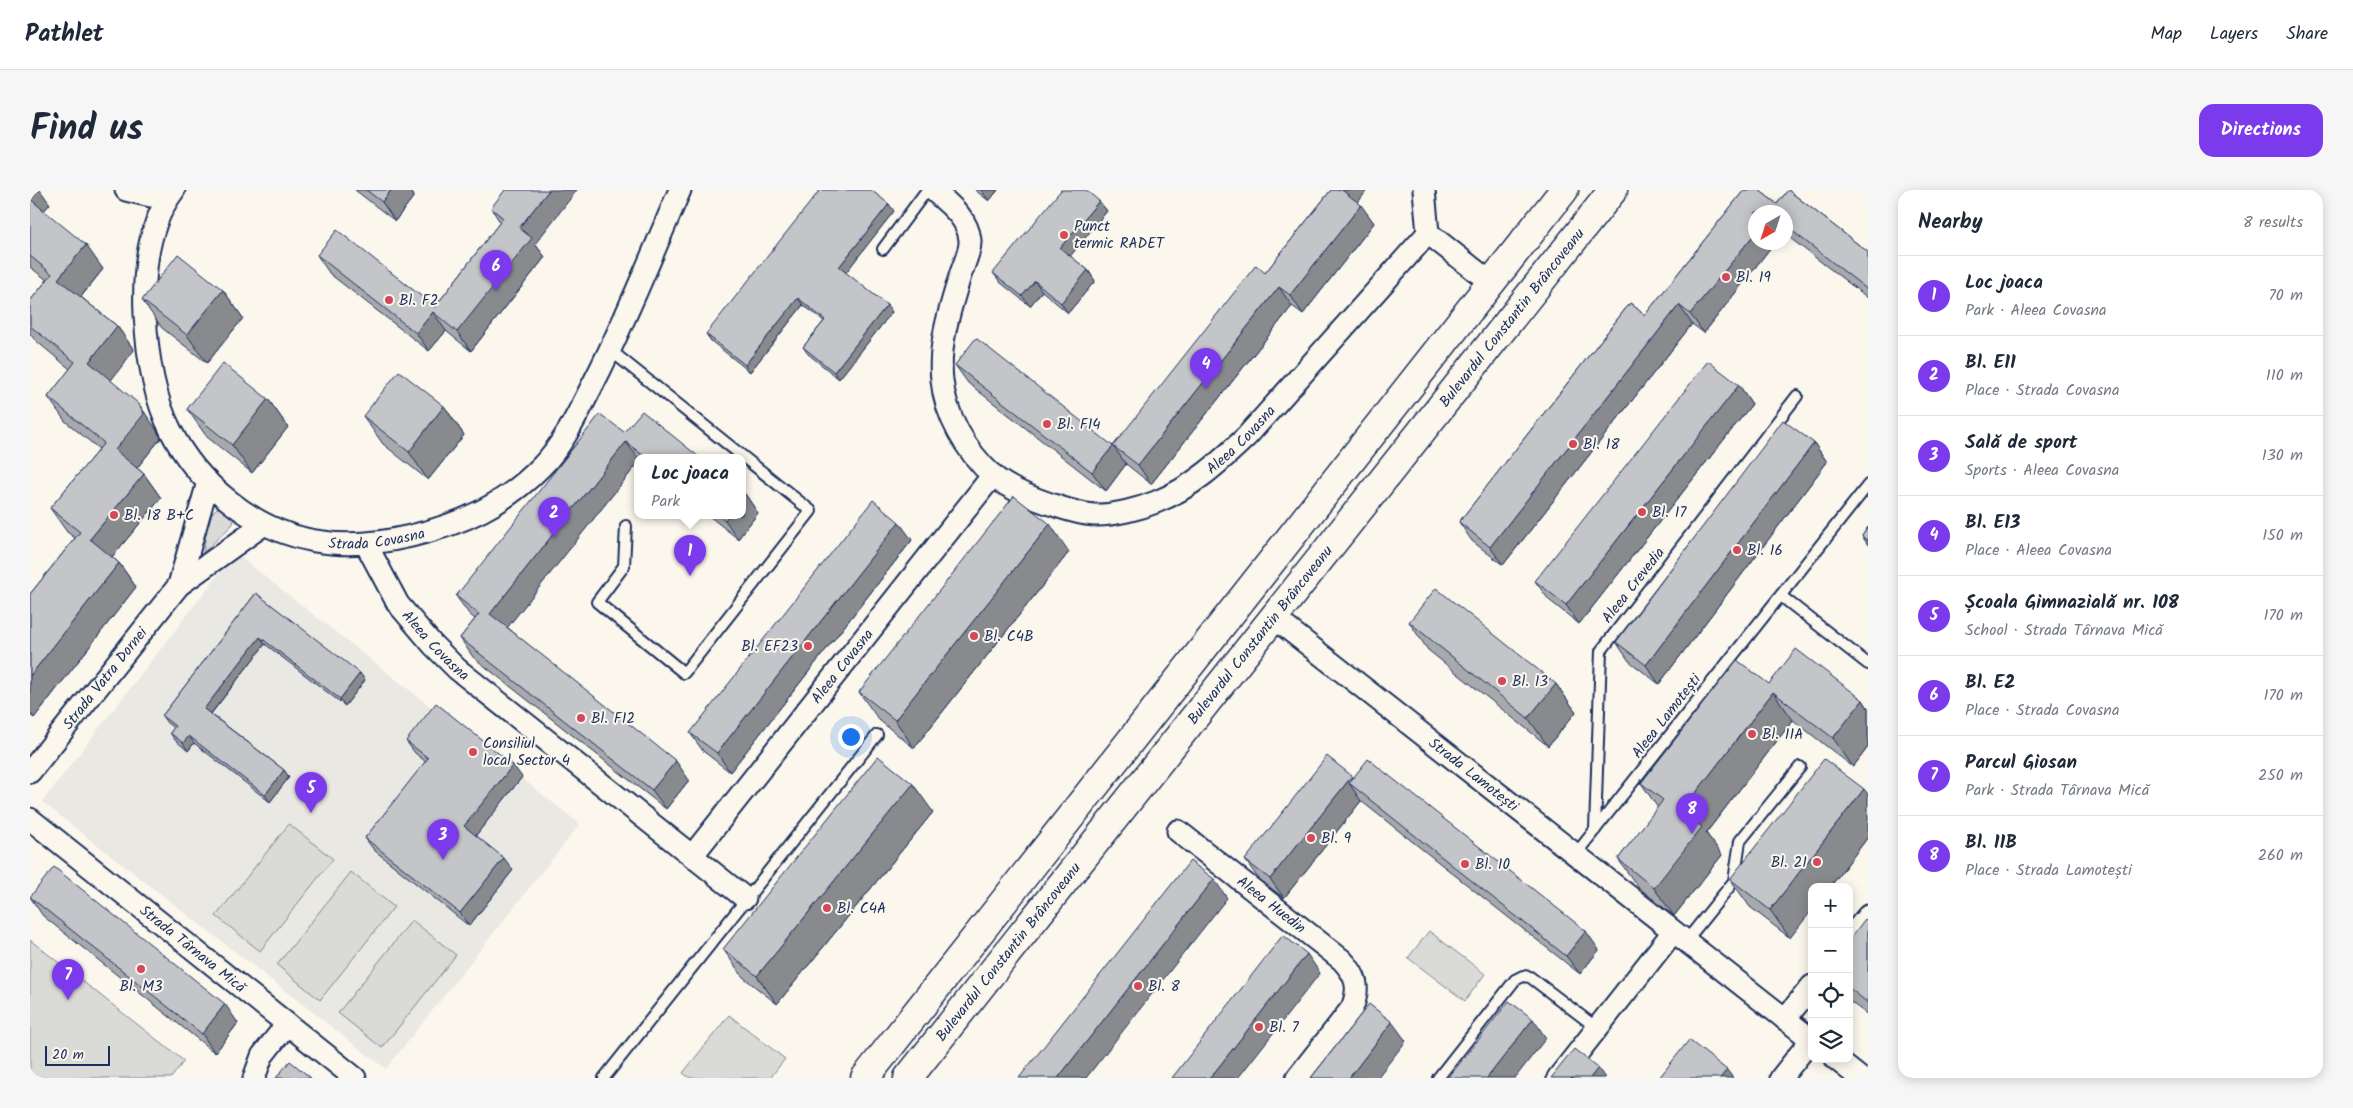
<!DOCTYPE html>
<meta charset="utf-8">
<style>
:root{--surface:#fff;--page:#f6f6f7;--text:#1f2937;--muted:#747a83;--line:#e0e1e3;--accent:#7c3aed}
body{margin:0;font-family:Kalam,sans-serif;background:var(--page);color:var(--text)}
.controls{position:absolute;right:15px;bottom:15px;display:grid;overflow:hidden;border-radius:10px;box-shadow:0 2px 12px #0003}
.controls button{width:45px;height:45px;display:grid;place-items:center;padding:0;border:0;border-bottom:1px solid var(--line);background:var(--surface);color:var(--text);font:25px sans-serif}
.compass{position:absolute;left:1718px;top:15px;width:45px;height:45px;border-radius:50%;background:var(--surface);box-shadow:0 2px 12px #0003;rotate:219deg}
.scale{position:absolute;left:15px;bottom:12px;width:65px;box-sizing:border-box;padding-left:5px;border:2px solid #1b2f5e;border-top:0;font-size:14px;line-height:18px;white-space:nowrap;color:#1b2f5e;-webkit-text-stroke:4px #fbf7ec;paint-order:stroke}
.you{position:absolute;left:820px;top:546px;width:18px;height:18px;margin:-12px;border:4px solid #fff;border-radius:50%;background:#1a73e8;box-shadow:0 0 0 8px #1a73e833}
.badge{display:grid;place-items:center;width:32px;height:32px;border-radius:50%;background:var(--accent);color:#fff;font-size:16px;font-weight:700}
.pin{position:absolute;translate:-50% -41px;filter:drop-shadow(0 1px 2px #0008)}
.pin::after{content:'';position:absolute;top:26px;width:18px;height:15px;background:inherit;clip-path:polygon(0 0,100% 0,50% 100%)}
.popup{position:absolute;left:604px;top:264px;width:112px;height:65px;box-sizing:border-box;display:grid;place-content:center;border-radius:10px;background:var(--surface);filter:drop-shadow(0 1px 4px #0005);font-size:16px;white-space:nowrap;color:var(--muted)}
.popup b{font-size:19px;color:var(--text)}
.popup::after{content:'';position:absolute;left:50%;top:100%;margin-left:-10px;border:10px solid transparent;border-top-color:var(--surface)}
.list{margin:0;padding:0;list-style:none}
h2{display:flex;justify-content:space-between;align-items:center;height:65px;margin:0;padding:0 20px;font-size:21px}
h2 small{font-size:16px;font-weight:400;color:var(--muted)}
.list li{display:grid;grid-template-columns:32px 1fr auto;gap:15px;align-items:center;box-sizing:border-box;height:80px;padding:0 20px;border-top:1px solid var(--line)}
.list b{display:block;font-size:19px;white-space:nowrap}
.list p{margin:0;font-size:16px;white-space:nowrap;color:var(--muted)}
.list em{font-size:16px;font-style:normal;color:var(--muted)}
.icon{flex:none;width:28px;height:28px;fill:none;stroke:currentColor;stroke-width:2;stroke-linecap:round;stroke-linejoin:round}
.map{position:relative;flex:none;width:1838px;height:888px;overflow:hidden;border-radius:15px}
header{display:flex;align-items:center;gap:30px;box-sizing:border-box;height:70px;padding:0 25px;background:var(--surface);border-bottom:1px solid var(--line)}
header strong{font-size:24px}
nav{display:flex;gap:28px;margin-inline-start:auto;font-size:18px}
.intro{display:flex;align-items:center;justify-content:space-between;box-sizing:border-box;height:120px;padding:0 30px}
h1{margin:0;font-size:35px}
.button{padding:12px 22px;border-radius:15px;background:var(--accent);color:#fff;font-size:18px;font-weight:700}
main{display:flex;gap:30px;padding:0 30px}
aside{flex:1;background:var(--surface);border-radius:15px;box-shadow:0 2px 12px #0003}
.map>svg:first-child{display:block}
.built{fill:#eae8e2}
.green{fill:#dadad7;stroke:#7a849a}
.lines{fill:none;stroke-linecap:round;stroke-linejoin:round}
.service-casing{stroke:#1b2f5e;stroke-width:14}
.minor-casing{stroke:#1b2f5e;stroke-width:25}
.secondary-casing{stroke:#1b2f5e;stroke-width:31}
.service{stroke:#fbf7ec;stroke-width:10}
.minor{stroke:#fbf7ec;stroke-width:21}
.secondary{stroke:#fbf7ec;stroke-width:28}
.wall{fill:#a8a9ad;stroke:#1b2f5e}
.shaded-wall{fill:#888a8d;stroke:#1b2f5e}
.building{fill:#c3c5c9;stroke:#1b2f5e}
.poi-dot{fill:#d1495b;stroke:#fbf7ec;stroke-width:2}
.labels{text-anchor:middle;stroke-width:4;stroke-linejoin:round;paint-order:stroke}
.poi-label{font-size:15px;fill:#1b2f5e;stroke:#fbf7ec;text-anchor:start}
.street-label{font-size:15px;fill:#1b2f5e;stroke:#fbf7ec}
</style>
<header>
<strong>Pathlet</strong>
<nav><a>Map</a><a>Layers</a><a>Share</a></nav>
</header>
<div class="intro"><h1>Find us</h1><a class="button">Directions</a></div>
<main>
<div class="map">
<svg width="1838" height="888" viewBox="0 0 1838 888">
<rect width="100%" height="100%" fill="#fbf7ec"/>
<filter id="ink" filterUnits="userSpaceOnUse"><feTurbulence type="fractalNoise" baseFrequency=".02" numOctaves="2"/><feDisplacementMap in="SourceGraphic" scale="10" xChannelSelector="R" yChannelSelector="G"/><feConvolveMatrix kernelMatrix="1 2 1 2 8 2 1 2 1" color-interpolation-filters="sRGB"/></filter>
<g filter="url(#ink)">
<polygon class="built" points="205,363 550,634 356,879 12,612"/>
<g class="green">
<polygon points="187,318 196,320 204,327 203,334 173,363 179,326"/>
<polygon points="259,634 303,669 230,761 186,726"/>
<polygon points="321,682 364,717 290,810 247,775"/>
<polygon points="382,730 426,765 352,858 308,823"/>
<polygon points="1399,741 1455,784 1435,811 1378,768"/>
<polygon points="0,750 154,871 141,888 0,888"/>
<polygon points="699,825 755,869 740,888 660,888 653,883"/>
</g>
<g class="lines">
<g class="service-casing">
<g id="service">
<polyline points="853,59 897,0"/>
<polyline points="580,160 781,321 654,483 567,412 594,376 596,336"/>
<polyline points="1751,406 1838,474"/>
<polyline points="1565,640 1571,461 1767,206"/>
<polyline points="1545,665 1838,295"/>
<polyline points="1656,751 1704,691 1710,651 1770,577"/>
<polyline points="574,888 847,545"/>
<polyline points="1408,888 1485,790 1493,786 1500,787 1567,838"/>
</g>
</g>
<g class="minor-casing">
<g id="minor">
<polyline points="96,0 121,6 141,3"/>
<path id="s1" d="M144,0C118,34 113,83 115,124C117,163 123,206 141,241C154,267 175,292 198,310C253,355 313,362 381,346C432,334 475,314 511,277C535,253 549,221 564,192C596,130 622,64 650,0"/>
<path id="s2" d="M903,0C918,13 938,28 940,50C941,60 933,76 930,86C920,119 908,155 912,190C915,225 936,261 962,285C978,299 1002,308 1023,315C1036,319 1052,325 1067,325C1085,325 1109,319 1126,312C1162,298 1190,272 1217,246L1398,43"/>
<polyline points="1394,0 1398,43 1460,92"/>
<path id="s3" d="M336,354L368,414L403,455L427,479L715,708"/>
<polyline points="149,395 178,292"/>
<path id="s4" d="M1243,427L1782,850"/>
<path id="s5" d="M0,582L149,395L233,335"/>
<path id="s6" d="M0,629L325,888"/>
<path id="s7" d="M1148,641L1312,770C1327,786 1330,798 1322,818L1267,888"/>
<path id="s8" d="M662,666L963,285"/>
<polyline points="1819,749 1838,726"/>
<polyline points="1755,829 1782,796"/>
<polyline points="1806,869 1830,888"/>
<polyline points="224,888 232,866 257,834"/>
<polyline points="1528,888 1643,742"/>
<polyline points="1751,888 1781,850"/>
</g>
</g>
<g class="secondary-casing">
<g id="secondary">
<polyline points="835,888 1534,0"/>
<path id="s9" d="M878,888L1583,0"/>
</g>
</g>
<use href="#service" class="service"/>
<use href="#minor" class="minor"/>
<use href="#secondary" class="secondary"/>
</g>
<g class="wall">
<polygon points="0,0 20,14 14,20 73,79 51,107 87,136 104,160 80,190 126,239 131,248 107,278 114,284 131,308 82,367 89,373 106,397 4,528 0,525 0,404 45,348 37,342 20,318 69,259 35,231 18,207 40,179 5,150 0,144 0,111 17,90 0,77"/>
<polygon points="325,0 380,0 384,6 365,31"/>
<polygon points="945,0 968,0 959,11"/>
<polygon points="1301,0 1337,0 1328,12 1344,33 1273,124 1262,116 1121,294 1096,274 1076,301 938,193 925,175 1083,256 1235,83"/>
<polygon points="1714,0 1729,0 1747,14 1758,0 1838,62 1838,108 1756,45 1756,22 1726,22 1726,52 1745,52 1674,143 1662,134 1473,375 1442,351 1429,332 1600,113 1615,125"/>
<polygon points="1069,11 1077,21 1040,66 1058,80 1065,91 1038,123 1012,101 1000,116 971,93 963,83"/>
<polygon points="461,18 505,54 515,67 441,161 416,141 399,161 300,84 287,65 405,117 470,32"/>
<polygon points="864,21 815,83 857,115 862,122 809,189 778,164 773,157 794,131 773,115 720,182 681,151 676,144"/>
<polygon points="193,100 213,128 177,173 132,138 112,110"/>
<polygon points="1709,195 1722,214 1549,434 1519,410 1505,391"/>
<polygon points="238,209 258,237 222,283 177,247 157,219"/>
<polygon points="414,216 434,245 398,290 353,254 333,226"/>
<polygon points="594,242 669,267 608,267 608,273 477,437 659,590 636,619 443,467 430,448 445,429 439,424 426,406"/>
<polygon points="1784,253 1797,272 1629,494 1599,471 1586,452"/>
<polygon points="715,304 728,323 708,349 678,325 712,325"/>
<polygon points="1838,337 1838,355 1832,346"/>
<polygon points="882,350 700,582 673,561 660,543"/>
<polygon points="1039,362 884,558 849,530 829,502"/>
<polygon points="226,403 335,490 315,516 235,454 181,524 254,580 259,587 240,612 164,553 158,561 145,550 140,543 144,538 137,533 132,526"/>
<polygon points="1379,432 1526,494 1546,522 1518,556 1398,460"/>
<polygon points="1739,494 1833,510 1838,518 1838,557 1823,577 1763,530 1676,643 1692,665 1644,726 1608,697 1588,669 1628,618 1611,593"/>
<polygon points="376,551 492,587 446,645 483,680 439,736 344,660 335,648 396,572 385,563"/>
<polygon points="1324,587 1569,760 1550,784 1331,611 1254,708 1228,688 1215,670"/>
<polygon points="903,622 747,814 713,787 693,759"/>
<polygon points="1838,647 1800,697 1782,697 1760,748 1720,717 1700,689"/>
<polygon points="0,707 208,833 185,863 13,726"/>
<polygon points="1838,732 1838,825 1819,811 1819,750"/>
</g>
<g class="shaded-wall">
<polygon points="0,0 10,0 20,14 9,27 0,13"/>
<polygon points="361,0 380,0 384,6 365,31 352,12"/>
<polygon points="519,0 547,0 505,54 515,67 441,161 427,142 489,38"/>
<polygon points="951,0 968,0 959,11"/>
<polygon points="1311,0 1337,0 1324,18"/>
<polygon points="1069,11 1077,21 1038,69 1030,58"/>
<polygon points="859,14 864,21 814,85 809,77"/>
<polygon points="1331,15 1344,33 1273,124 1260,105"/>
<polygon points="1726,42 1726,52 1745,52 1674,143 1660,124"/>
<polygon points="56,55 73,79 45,114 28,89"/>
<polygon points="1058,80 1065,91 1038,123 1031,113"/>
<polygon points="1005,91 1012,101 1000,116 992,106"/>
<polygon points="1249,97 1262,116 1121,294 1108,275"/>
<polygon points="193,100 213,128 177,173 157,145"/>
<polygon points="768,108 773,115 720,182 715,175"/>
<polygon points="857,115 862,122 809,189 804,182"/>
<polygon points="1649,115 1662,134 1473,375 1460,357"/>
<polygon points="403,122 416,141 399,161 386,143"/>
<polygon points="87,136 104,160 76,197 59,172"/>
<polygon points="1709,195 1722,214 1549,434 1536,415"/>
<polygon points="238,209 258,237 222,283 202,255"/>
<polygon points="109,214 126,239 131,248 102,284 85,260"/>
<polygon points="414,216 434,245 398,290 379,262"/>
<polygon points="596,252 608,268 608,273 473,443 460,424"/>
<polygon points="1784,253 1797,272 1629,494 1616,475"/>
<polygon points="1083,256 1096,274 1076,301 1062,282"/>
<polygon points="114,284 131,308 77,373 60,349"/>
<polygon points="715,304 728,323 708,349 695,330 699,325 712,325 712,307"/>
<polygon points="869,332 882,350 700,582 687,563"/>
<polygon points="1020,334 1039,362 884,558 865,530"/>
<polygon points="89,373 106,397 4,528 0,522 0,486"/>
<polygon points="230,447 235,454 179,526 174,519"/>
<polygon points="330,483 335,490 315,516 310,509"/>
<polygon points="1526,494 1546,522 1518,556 1498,528"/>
<polygon points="1743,502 1763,530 1676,643 1692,665 1644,726 1624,698 1652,621"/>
<polygon points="1833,510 1838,518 1838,557 1823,577 1803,548"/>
<polygon points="159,546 164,553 158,561 153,553"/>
<polygon points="646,571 659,590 636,619 622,600"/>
<polygon points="483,575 492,587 443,649 434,636"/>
<polygon points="254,580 259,587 240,612 235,605"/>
<polygon points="1322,586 1336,605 1319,593 1331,611 1254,708 1240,689"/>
<polygon points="883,594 903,622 747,814 727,786"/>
<polygon points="1834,599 1838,604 1838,647 1800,697 1782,697 1782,720 1760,748 1740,720"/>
<polygon points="474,668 483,680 439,736 430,723"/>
<polygon points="1184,689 1197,708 1056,888 1028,888"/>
<polygon points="1556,741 1569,760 1550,784 1536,766"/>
<polygon points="1277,764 1290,783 1208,888 1180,888"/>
<polygon points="195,814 208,833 185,863 172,844"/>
<polygon points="1503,829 1516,848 1485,888 1457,888"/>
<polygon points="1362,832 1376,851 1347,888 1319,888"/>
<polygon points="1568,878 1575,888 1560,888"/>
<polygon points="1697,880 1703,888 1690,888"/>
</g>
<g class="building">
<polygon points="336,0 361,0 352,12"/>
<polygon points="475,0 519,0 489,38 502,48 427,142 403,122 386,143 287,65 307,40 405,117 473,28 461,18"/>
<polygon points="790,0 841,0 859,14 809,77 857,115 804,182 773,157 795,130 768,108 715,175 676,144"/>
<polygon points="1031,0 1056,0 1069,11 1030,58 1058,80 1031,113 1005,91 992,106 963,83"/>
<polygon points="1301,0 1312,0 1331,15 1260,105 1249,97 1108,275 1083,256 1226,75 1235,83"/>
<polygon points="1714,0 1729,0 1747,14 1758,0 1838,62 1838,100 1756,36 1756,22 1726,22 1726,42 1660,124 1649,115 1460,357 1429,332 1600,113 1615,125"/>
<polygon points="0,9 56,55 28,89 87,136 59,172 109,214 114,224 85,260 114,284 60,349 89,373 0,486 0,404 50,342 20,318 74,253 18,207 45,172 0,136 0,111 22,84 0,66"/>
<polygon points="148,64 193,100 157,145 112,110"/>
<polygon points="946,148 1083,256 1062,282 925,175"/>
<polygon points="1678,171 1709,195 1536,415 1505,391"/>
<polygon points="193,173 238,209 202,255 157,219"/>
<polygon points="369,181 414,216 379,262 333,226"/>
<polygon points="612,221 669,267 615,267 596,252 460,424 646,571 622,600 430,448 449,424 426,406 570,224 594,242"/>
<polygon points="1753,230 1784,253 1616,475 1586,452"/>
<polygon points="984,306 1020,334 865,530 829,502"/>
<polygon points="843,310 869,332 687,563 660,543"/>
<polygon points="688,325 699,325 695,330"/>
<polygon points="1838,337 1838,351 1832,346"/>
<polygon points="1406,398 1526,494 1498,528 1379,432"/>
<polygon points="226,403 330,483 310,509 230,447 174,519 254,580 235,605 159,546 153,553 140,543 145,536 132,526"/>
<polygon points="1766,459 1833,510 1803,548 1743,502 1652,621 1672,637 1624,698 1588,669 1633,610 1611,593 1707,470 1739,494"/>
<polygon points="406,513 483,575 434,636 474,668 430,723 335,648 398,568 376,551"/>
<polygon points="848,566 883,594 727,786 693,759"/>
<polygon points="1297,566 1322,586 1240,689 1215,670"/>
<polygon points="1338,569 1556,741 1536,766 1319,593"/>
<polygon points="1794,569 1834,599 1740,720 1700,689"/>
<polygon points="1160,671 1184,689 1028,888 989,888"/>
<polygon points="24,677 195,814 172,844 0,707"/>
<polygon points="1835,729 1838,732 1838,813 1819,798 1819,750"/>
<polygon points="1253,745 1277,764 1180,888 1142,888"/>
<polygon points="1479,811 1503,829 1457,888 1418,888"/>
<polygon points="1339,814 1362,832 1319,888 1281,888"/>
<polygon points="1659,850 1697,880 1690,888 1629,888"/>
<polygon points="1544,859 1568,878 1560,888 1521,888"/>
<polygon points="260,871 281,888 246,888"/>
</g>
</g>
<g class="poi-dot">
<circle cx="1034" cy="45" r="5"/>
<circle cx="1696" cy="87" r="5"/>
<circle cx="359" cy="110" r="5"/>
<circle cx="1017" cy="234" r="5"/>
<circle cx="1543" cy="254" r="5"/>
<circle cx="1612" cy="322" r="5"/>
<circle cx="84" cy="325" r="5"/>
<circle cx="1707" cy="360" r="5"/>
<circle cx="944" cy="446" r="5"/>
<circle cx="778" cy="456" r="5"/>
<circle cx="1472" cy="491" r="5"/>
<circle cx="551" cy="528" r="5"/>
<circle cx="1722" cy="544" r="5"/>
<circle cx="443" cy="562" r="5"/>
<circle cx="1281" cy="648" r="5"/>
<circle cx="1787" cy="672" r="5"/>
<circle cx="1435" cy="674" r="5"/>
<circle cx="797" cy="718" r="5"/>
<circle cx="111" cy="779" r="5"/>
<circle cx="1108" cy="796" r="5"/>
<circle cx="1229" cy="837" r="5"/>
</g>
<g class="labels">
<g class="poi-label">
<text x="1044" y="41">Punct<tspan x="1044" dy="17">termic RADET</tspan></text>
<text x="1706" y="92">Bl. 19</text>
<text x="369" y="115">Bl. F2</text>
<text x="1027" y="239">Bl. F14</text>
<text x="1553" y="259">Bl. 18</text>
<text x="1622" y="327">Bl. 17</text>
<text x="94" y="330">Bl. 18 B+C</text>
<text x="1717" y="365">Bl. 16</text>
<text x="954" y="451">Bl. C4B</text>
<text x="768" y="461" text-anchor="end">Bl. EF23</text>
<text x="1482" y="496">Bl. 13</text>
<text x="561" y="533">Bl. F12</text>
<text x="1732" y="549">Bl. 11A</text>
<text x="453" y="558">Consiliul<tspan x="453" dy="17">local Sector 4</tspan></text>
<text x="1291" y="653">Bl. 9</text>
<text x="1777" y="677" text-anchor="end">Bl. 21</text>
<text x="1445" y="679">Bl. 10</text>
<text x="807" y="723">Bl. C4A</text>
<text x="111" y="801" text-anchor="middle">Bl. M3</text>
<text x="1118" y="801">Bl. 8</text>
<text x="1239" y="842">Bl. 7</text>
</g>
<g class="street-label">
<text dy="5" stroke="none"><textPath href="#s9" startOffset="971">Bulevardul Constantin Brâncoveanu</textPath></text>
<text dy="5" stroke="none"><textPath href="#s2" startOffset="598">Aleea Covasna</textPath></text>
<text dy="5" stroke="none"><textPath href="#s1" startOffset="500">Strada Covasna</textPath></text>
<text transform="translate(1603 395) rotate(-52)" y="5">Aleea Crevedia</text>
<text dy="5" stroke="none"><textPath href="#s9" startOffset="566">Bulevardul Constantin Brâncoveanu</textPath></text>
<text dy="5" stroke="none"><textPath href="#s3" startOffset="124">Aleea Covasna</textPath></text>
<text dy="5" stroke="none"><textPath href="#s8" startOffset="242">Aleea Covasna</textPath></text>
<text dy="5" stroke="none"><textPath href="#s5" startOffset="120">Strada Vatra Dornei</textPath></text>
<text transform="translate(1636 526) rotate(-52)" y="5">Aleea Lamotești</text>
<text dy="5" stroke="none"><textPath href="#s4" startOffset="255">Strada Lamotești</textPath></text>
<text dy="5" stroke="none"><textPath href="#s7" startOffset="119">Aleea Huedin</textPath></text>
<text dy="5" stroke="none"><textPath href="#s6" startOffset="208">Strada Târnava Mică</textPath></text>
<text dy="5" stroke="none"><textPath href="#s9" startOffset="161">Bulevardul Constantin Brâncoveanu</textPath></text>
</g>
</g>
</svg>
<div class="controls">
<button>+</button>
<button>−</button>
<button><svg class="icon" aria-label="locate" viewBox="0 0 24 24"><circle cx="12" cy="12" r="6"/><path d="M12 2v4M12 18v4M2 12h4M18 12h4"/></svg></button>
<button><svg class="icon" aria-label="layers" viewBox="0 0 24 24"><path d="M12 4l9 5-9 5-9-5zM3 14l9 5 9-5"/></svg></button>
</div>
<svg class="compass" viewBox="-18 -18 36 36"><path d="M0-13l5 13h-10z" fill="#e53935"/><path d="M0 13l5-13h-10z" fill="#747a83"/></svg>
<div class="scale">20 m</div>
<div class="you"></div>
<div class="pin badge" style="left:660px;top:386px">1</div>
<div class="popup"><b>Loc joaca</b>Park</div>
<div class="pin badge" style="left:524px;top:348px">2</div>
<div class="pin badge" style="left:413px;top:670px">3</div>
<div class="pin badge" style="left:1176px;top:199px">4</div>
<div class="pin badge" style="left:281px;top:623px">5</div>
<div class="pin badge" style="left:466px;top:101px">6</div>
<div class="pin badge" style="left:38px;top:810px">7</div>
<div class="pin badge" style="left:1662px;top:644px">8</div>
</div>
<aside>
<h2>Nearby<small>8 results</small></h2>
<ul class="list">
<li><span class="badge">1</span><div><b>Loc joaca</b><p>Park · Aleea Covasna</p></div><em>70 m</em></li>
<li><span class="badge">2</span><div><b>Bl. E11</b><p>Place · Strada Covasna</p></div><em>110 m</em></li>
<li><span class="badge">3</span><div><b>Sală de sport</b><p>Sports · Aleea Covasna</p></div><em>130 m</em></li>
<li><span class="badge">4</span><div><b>Bl. E13</b><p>Place · Aleea Covasna</p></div><em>150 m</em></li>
<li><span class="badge">5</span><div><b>Școala Gimnazială nr. 108</b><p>School · Strada Târnava Mică</p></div><em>170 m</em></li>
<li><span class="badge">6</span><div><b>Bl. E2</b><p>Place · Strada Covasna</p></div><em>170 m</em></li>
<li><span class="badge">7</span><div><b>Parcul Giosan</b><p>Park · Strada Târnava Mică</p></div><em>250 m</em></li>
<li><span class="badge">8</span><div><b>Bl. 11B</b><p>Place · Strada Lamotești</p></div><em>260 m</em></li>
</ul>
</aside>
</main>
